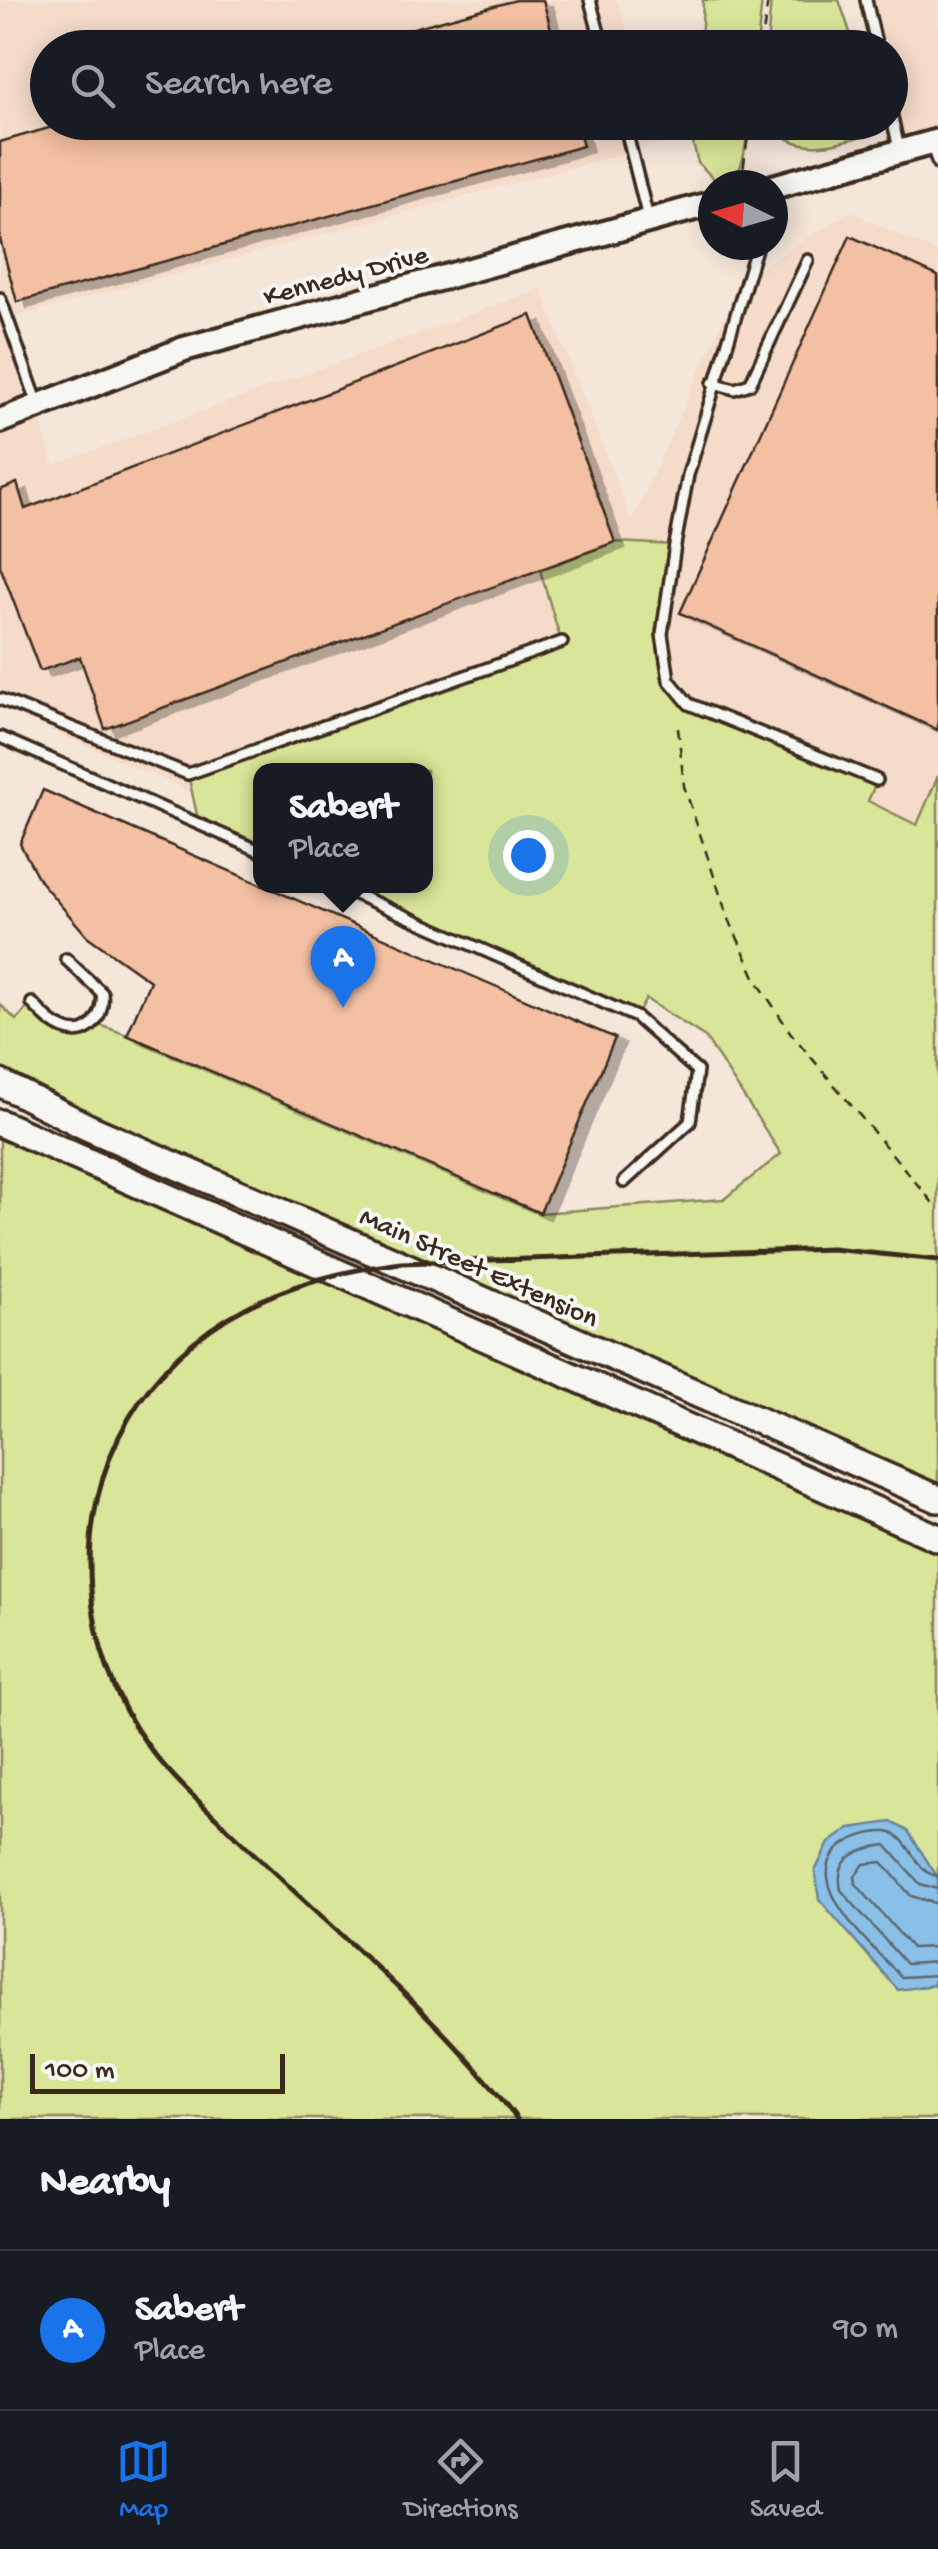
<!DOCTYPE html>
<style>
:root{--surface:#171b24;--page:#20242c;--text:#f1f3f6;--muted:#9ea1a6;--line:#363941;--accent:#1a73e8}
body{margin:0;font-family:"Gochi Hand",sans-serif;background:var(--page);color:var(--text)}
.compass{position:absolute;left:698px;top:170px;width:90px;height:90px;border-radius:50%;background:var(--surface);box-shadow:0 5px 25px #0003;rotate:275deg}
.scale{position:absolute;left:30px;bottom:25px;width:255px;box-sizing:border-box;padding-left:10px;border:5px solid #3b2a1e;border-top:0;font-size:28px;line-height:35px;white-space:nowrap;color:#3b2a1e;-webkit-text-stroke:8px #f6f6f2;paint-order:stroke}
.you{position:absolute;left:528px;top:855px;width:35px;height:35px;margin:-25px;border:8px solid #fff;border-radius:50%;background:#1a73e8;box-shadow:0 0 0 15px #1a73e833}
.badge{display:grid;place-items:center;width:65px;height:65px;border-radius:50%;background:var(--accent);color:#fff;font-size:32px;font-weight:700}
.pin{position:absolute;translate:-50% -82px;filter:drop-shadow(0 2px 5px #0008)}
.pin::after{content:'';position:absolute;top:52px;width:35px;height:30px;background:inherit;clip-path:polygon(0 0,100% 0,50% 100%)}
.popup{position:absolute;left:253px;top:763px;width:180px;height:130px;box-sizing:border-box;display:grid;place-content:center;border-radius:20px;background:var(--surface);filter:drop-shadow(0 2px 8px #0005);font-size:32px;white-space:nowrap;color:var(--muted)}
.popup b{font-size:38px;color:var(--text)}
.popup::after{content:'';position:absolute;left:50%;top:100%;margin-left:-20px;border:20px solid transparent;border-top-color:var(--surface)}
.list{margin:0;padding:0;list-style:none}
h2{display:flex;justify-content:space-between;align-items:center;height:130px;margin:0;padding:0 40px;font-size:42px}
h2 small{font-size:32px;font-weight:400;color:var(--muted)}
.list li{display:grid;grid-template-columns:65px 1fr auto;gap:30px;align-items:center;box-sizing:border-box;height:160px;padding:0 40px;border-top:2px solid var(--line)}
.list b{display:block;font-size:38px;white-space:nowrap}
.list p{margin:0;font-size:32px;white-space:nowrap;color:var(--muted)}
.list em{font-size:32px;font-style:normal;color:var(--muted)}
.icon{flex:none;width:55px;height:55px;fill:none;stroke:currentColor;stroke-width:2;stroke-linecap:round;stroke-linejoin:round}
.map{position:relative;flex:none;width:938px;height:2119px;overflow:hidden}
.search{position:absolute;background:var(--surface);box-shadow:0 5px 25px #0003;left:30px;right:30px;top:30px;height:110px;display:flex;align-items:center;gap:25px;box-sizing:border-box;padding:0 35px;border-radius:55px;color:var(--muted);font-size:38px}
.sheet{height:290px;background:var(--surface)}
nav{display:flex;justify-content:space-around;align-items:center;box-sizing:border-box;height:140px;border-top:2px solid var(--line);background:var(--surface);font-size:28px;color:var(--muted)}
nav a{display:grid;justify-items:center;gap:5px}
nav .on{color:var(--accent)}
.map>svg:first-child{display:block}
.built{fill:#f4dbca}
.green{fill:#d9e598;stroke:#8a885b;stroke-width:2.5}
.water{fill:#8ac0e8;stroke:#6a8497;stroke-width:2.5}
.lines{fill:none;stroke-linecap:round;stroke-linejoin:round}
.shore{stroke:#5b666f;stroke-width:2.5}
.building{fill:#f3c0a3;stroke:#3b2a1e;stroke-width:2.5;filter:url(#shadow)}
.service-casing{stroke:#3b2a1e;stroke-width:16}
.tertiary-casing{stroke:#3b2a1e;stroke-width:30}
.secondary-casing{stroke:#3b2a1e;stroke-width:32}
.path{stroke:#3b2a1e;stroke-width:2.5;stroke-dasharray:10 8;stroke-linecap:butt}
.service{stroke:#f6f6f2;stroke-width:9}
.tertiary{stroke:#f6f6f2;stroke-width:22}
.secondary{stroke:#f6f6f2;stroke-width:25}
.rail{stroke:#3b2a1e;stroke-width:5}
.labels{text-anchor:middle;stroke-width:8;stroke-linejoin:round;paint-order:stroke}
.street-label{font-size:28px;fill:#3b2a1e;stroke:#f6f6f2}
</style>
<div class="map">
<svg width="938" height="2119" viewBox="0 0 938 2119">
<defs>
<filter id="shadow"><feDropShadow dx="10" dy="6" stdDeviation="0" flood-color="#0004"/></filter>
</defs>
<rect width="100%" height="100%" fill="#f5e6da"/>
<filter id="ink" filterUnits="userSpaceOnUse"><feTurbulence type="fractalNoise" baseFrequency=".01" numOctaves="2"/><feDisplacementMap in="SourceGraphic" scale="20" xChannelSelector="R" yChannelSelector="G"/><feConvolveMatrix kernelMatrix="1 2 1 2 8 2 1 2 1" color-interpolation-filters="sRGB"/></filter>
<g filter="url(#ink)">
<g class="built">
<polygon points="0,0 617,0 632,47 48,48 48,122 656,122 663,143 8,319 54,465 541,289 632,522 741,280 850,211 938,253 938,780 918,826 575,658 194,793 0,708"/>
<polygon points="866,0 938,0 938,141 900,152 891,108 890,48 877,47"/>
</g>
<g class="green">
<polygon points="703,0 762,0 757,47 701,47"/>
<polygon points="771,0 839,0 855,47 767,47"/>
<path d="M688,123H748C745,146 747,182 716,181L698,163Z"/>
<path d="M770,123H874L876,132C838,143 798,159 770,123Z"/>
<polygon points="615,542 675,545 662,635 669,680 689,704 877,780 868,801 917,825 938,776 938,1499 0,1083 0,1004 16,1020 32,1003 74,1032 95,1023 127,1035 540,1213 724,1199 781,1154 705,1037 646,999 636,1017 337,886 426,886 426,770 260,770 260,851 199,824 188,774 561,641 540,570"/>
<polygon points="0,1123 938,1538 938,1878 908,1832 820,1899 898,1989 934,1985 938,1974 938,2119 0,2119"/>
</g>
<polygon class="water" points="891,1822 908,1831 938,1878 934,1985 898,1990 819,1899 815,1871 829,1843 850,1828"/>
<g class="lines">
<g class="shore">
<path d="M938,1876C914,1874 911,1835 887,1832C873,1831 854,1837 843,1845C794,1881 876,1949 901,1977L938,1975"/>
<path d="M938,1889L920,1884L886,1845C858,1849 834,1857 841,1890L906,1964L938,1962"/>
<polyline points="938,1904 911,1896 882,1862 864,1864 855,1876 856,1884 912,1948 938,1947"/>
</g>
</g>
<g class="building">
<polygon points="516,0 543,0 556,48 359,48 359,43"/>
<polygon points="70,122 576,122 583,146 17,302 0,239 0,142"/>
<polygon points="850,236 938,276 938,730 680,613"/>
<polygon points="531,315 615,542 105,729 80,657 40,671 0,566 0,490 17,483 25,509"/>
<polygon points="43,790 615,1038 540,1213 127,1035 150,981 87,936 40,881 20,844"/>
</g>
<g class="lines">
<g class="service-casing">
<g id="service">
<polyline points="590,0 603,48"/>
<polyline points="866,0 877,48"/>
<polyline points="890,108 899,149"/>
<polyline points="624,122 648,218"/>
<polyline points="932,146 938,164"/>
<polyline points="757,245 688,475 675,545 662,634 669,680 689,704 877,780"/>
<polyline points="0,298 38,404"/>
<polyline points="713,383 735,389 750,384 808,260"/>
<polyline points="0,699 188,774 562,642"/>
<polyline points="0,737 260,851"/>
<polyline points="337,886 636,1017 697,1071 690,1122 624,1182"/>
<path d="M32,1003C42,1013 51,1024 64,1029C89,1040 105,1015 102,993L66,959"/>
</g>
</g>
<g class="tertiary-casing">
<g id="tertiary">
<polyline points="773,187 938,141"/>
<polyline points="0,421 184,349 713,203"/>
</g>
</g>
<g class="secondary-casing">
<g id="secondary">
<polyline points="0,1083 87,1127 938,1499"/>
<polyline points="0,1123 938,1538"/>
</g>
</g>
<g class="path">
<polyline points="761,48 768,0"/>
<polyline points="741,185 750,122"/>
<polyline points="678,728 684,786 727,915 757,981 790,1032 938,1209"/>
</g>
<use href="#service" class="service"/>
<use href="#tertiary" class="tertiary"/>
<use href="#secondary" class="secondary"/>
<path class="rail" d="M517,2119C441,2017 336,1933 245,1845C212,1813 176,1783 149,1747C79,1654 70,1518 129,1418C189,1317 289,1277 401,1263L832,1249L938,1260"/>
</g>
</g>
<g class="labels">
<g class="street-label">
<text transform="translate(345 273) rotate(-15)" y="10">Kennedy Drive</text>
<text transform="translate(480 1265) rotate(24)" y="10">Main Street Extension</text>
</g>
</g>
</svg>
<svg class="compass" viewBox="-18 -18 36 36"><path d="M0-13l5 13h-10z" fill="#e53935"/><path d="M0 13l5-13h-10z" fill="#9ea1a6"/></svg>
<div class="scale">100 m</div>
<div class="you"></div>
<div class="pin badge" style="left:343px;top:1008px">A</div>
<div class="popup"><b>Sabert</b>Place</div>
<div class="search"><svg class="icon" aria-label="search" viewBox="0 0 24 24"><circle cx="10" cy="10" r="6"/><path d="M15 15l6 6"/></svg>Search here</div>
</div>
<section class="sheet">
<h2>Nearby<small></small></h2>
<ul class="list">
<li><span class="badge">A</span><div><b>Sabert</b><p>Place</p></div><em>90 m</em></li>
</ul>
</section>
<nav>
<a class="on"><svg class="icon" aria-label="map" viewBox="0 0 24 24"><path d="M3 6l6-2 6 2 6-2v14l-6 2-6-2-6 2zM9 4v14M15 6v14"/></svg>Map</a>
<a><svg class="icon" aria-label="directions" viewBox="0 0 24 24"><path d="M12 3l9 9-9 9-9-9zM9 14v-3h6M13 9l2 2-2 2"/></svg>Directions</a>
<a><svg class="icon" aria-label="saved" viewBox="0 0 24 24"><path d="M7 4h10v16l-5-4-5 4z"/></svg>Saved</a>
</nav>
